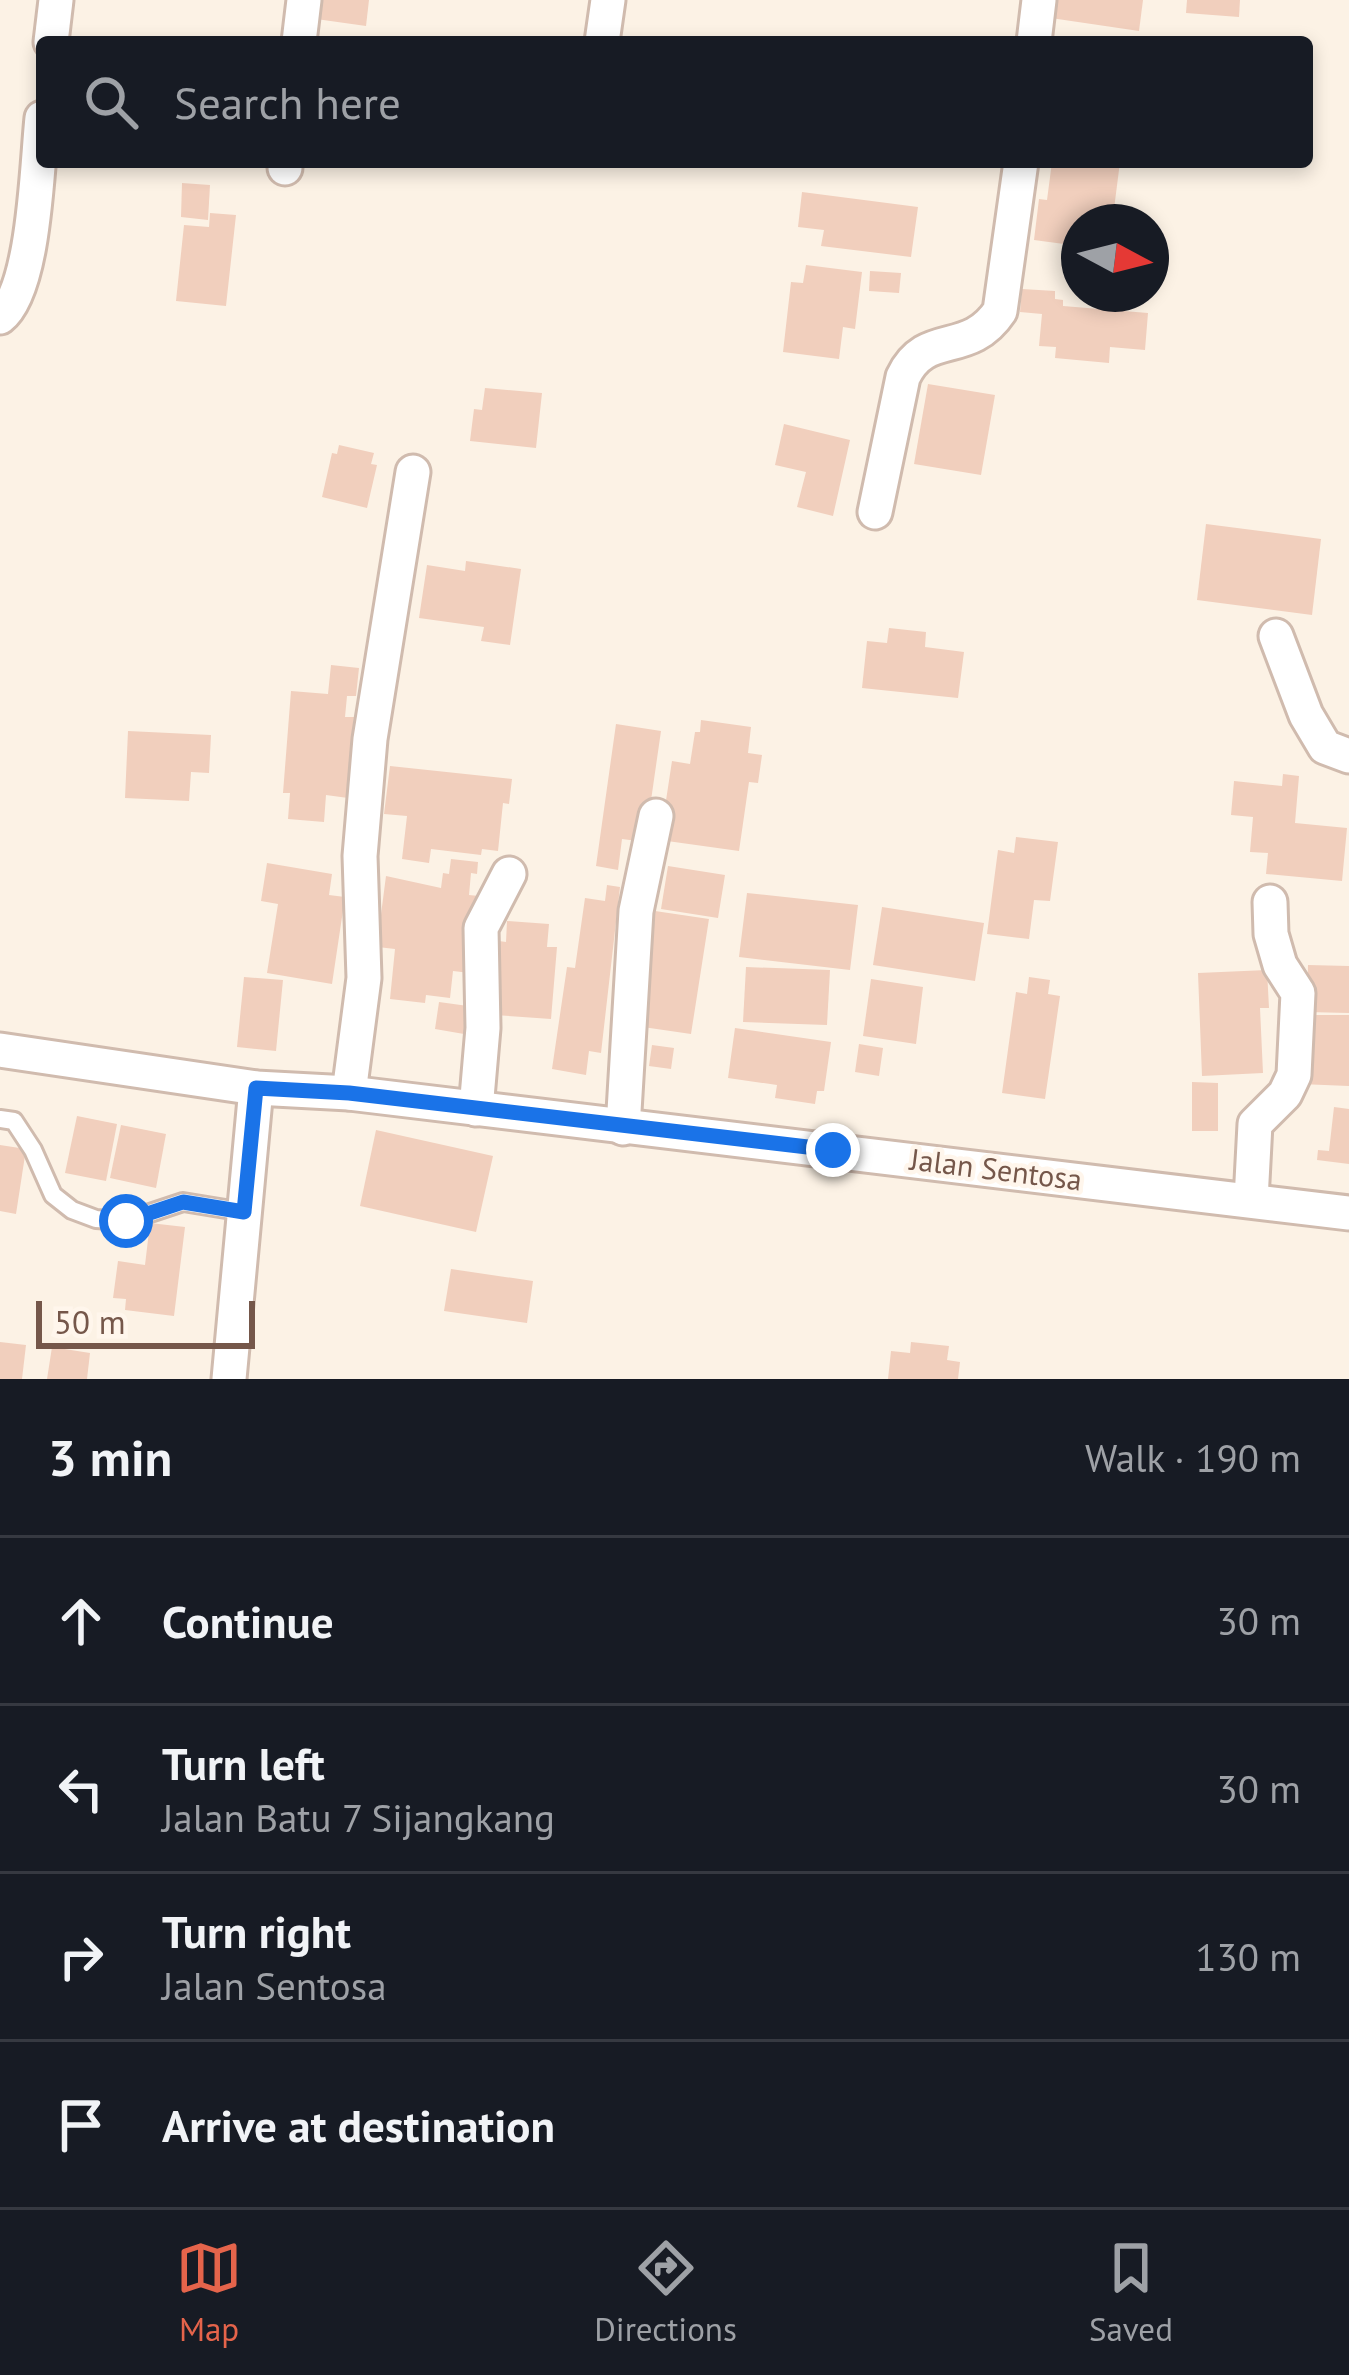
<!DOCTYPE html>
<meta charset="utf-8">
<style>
:root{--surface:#171b24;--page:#242831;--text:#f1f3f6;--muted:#9ea1a6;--line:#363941;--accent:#e5644b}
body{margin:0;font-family:"PT Sans",sans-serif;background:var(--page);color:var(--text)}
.compass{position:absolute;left:1061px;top:204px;width:108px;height:108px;border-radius:50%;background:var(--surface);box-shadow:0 6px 18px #0003;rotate:97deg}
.scale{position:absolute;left:36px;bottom:30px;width:219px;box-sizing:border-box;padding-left:12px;border:6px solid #75574a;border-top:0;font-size:33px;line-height:42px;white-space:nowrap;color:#75574a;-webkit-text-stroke:9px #fff6ec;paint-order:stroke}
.stop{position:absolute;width:36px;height:36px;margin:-27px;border:9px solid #1a73e8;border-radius:50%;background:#fff}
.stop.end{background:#1a73e8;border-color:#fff;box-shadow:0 3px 12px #0008}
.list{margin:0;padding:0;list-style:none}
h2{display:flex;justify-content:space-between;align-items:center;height:156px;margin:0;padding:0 48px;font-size:51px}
h2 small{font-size:39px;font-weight:400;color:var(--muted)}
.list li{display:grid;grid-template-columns:78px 1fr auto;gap:36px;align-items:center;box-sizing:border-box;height:168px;padding:0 48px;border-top:3px solid var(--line)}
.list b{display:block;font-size:45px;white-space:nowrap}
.list p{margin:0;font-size:39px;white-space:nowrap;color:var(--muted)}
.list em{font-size:39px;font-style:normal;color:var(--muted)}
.icon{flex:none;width:66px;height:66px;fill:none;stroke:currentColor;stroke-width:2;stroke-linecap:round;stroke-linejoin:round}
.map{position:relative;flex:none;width:1349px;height:1379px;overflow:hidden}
.search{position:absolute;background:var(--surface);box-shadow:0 6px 18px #0003;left:36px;right:36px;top:36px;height:132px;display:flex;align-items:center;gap:30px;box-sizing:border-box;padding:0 42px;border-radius:12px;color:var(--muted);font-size:45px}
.sheet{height:828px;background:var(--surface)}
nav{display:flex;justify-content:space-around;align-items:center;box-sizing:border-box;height:168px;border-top:3px solid var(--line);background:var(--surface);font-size:33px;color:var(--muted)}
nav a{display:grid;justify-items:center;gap:6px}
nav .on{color:var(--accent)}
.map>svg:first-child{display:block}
.building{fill:#f1cfbd}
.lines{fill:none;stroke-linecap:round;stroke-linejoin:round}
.lane-casing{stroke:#d0bbae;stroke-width:22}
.street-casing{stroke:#d0bbae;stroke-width:39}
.lane{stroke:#fff;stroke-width:16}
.street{stroke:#fff;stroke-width:33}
.route{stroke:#1a73e8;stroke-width:15}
.labels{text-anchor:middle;stroke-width:9;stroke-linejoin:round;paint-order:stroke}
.street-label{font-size:30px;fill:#75574a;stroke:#fff6ec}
</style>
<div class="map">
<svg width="1349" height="1379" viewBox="0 0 1349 1379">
<rect width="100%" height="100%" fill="#fcf2e5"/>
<g class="building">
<polygon points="312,0 369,0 366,26 309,18"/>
<polygon points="1046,0 1143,0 1139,31 1044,17"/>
<polygon points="1187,0 1240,0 1239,17 1186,13"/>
<polygon points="1052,162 1120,162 1114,209 1124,210 1122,222 1079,222 1079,246 1034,240 1039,199 1047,200"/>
<polygon points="182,183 210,185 208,220 181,217"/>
<polygon points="802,192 918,207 911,257 821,246 824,230 798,227"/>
<polygon points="210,213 236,215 226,306 176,301 184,225 209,227"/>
<polygon points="806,265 862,272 855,329 843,327 839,359 783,352 791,282 803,283"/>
<polygon points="870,271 901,273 899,293 869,291"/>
<polygon points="1022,289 1055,291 1055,299 1063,300 1063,306 1148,313 1145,350 1110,347 1109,363 1055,358 1056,347 1039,346 1042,314 1020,312"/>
<polygon points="928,384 995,395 981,475 914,464"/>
<polygon points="485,388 542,393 536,448 470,441 474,409 482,410"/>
<polygon points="784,424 850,440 833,516 797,507 806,472 775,465"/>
<polygon points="339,445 374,453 371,464 377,465 367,508 322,497 332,453 337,454"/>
<polygon points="1206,524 1321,539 1312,615 1197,600"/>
<polygon points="466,561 521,569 510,645 481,641 484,627 419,618 427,565 465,571"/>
<polygon points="889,628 926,632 925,647 964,652 958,698 862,688 867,641 887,643"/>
<polygon points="331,665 359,668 356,696 347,696 345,717 354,717 348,798 326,795 324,822 288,819 290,793 283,793 291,691 328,694"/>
<polygon points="701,720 751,727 748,753 762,755 758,783 749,782 739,851 660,840 672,761 690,764 695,732 700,732"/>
<polygon points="616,724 661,731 645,842 622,839 618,870 596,866"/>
<polygon points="128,731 211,735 209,773 191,772 189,801 125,798"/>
<polygon points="390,766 512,779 509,804 503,803 498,851 482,849 481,855 431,849 429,863 402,859 407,816 384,814"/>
<polygon points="1283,774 1299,776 1295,823 1347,828 1342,881 1266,874 1268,853 1250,852 1253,817 1231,815 1234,781 1282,786"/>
<polygon points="1016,837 1058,842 1050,901 1034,900 1029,939 987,934 998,850 1014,853"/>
<polygon points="451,859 478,862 477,874 471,873 469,895 479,896 470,973 453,971 450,998 426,995 425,1003 390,999 395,949 369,946 371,921 380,922 386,876 441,888 443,873 449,874"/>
<polygon points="267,863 332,874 329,895 345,897 332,984 267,973 278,904 261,901"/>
<polygon points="668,866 725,875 718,918 661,909"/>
<polygon points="607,885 620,887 601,1053 589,1051 586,1075 552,1069 567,967 575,968 585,898 605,901"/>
<polygon points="747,893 858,905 850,970 739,957"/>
<polygon points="882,907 984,923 975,981 873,965"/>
<polygon points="655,911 709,919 691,1034 636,1026"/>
<polygon points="507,921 549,924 547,947 557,947 551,1019 494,1015 499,941 506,942"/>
<polygon points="1308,965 1349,966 1349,1013 1307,1012"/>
<polygon points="746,967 830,970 827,1025 743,1022"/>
<polygon points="1267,970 1269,1008 1260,1008 1263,1073 1202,1076 1198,973"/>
<polygon points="244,977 283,980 276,1051 237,1047"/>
<polygon points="1029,977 1050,980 1048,994 1060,996 1045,1099 1002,1093 1016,992 1027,994"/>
<polygon points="871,979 923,987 916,1044 863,1036"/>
<polygon points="439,1002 468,1006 464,1034 435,1029"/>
<polygon points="1303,1015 1349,1015 1349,1086 1300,1084"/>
<polygon points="735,1028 831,1042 824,1091 817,1091 815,1104 775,1098 777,1085 728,1078"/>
<polygon points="859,1044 883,1048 879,1076 855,1072"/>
<polygon points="652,1045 674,1048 671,1069 649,1066"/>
<polygon points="1192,1082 1218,1083 1218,1131 1192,1131"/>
<polygon points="1334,1107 1349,1109 1349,1164 1317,1160 1318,1150 1329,1151"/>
<polygon points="77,1116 117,1124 106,1181 65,1173"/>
<polygon points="121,1125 166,1134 156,1188 110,1178"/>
<polygon points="376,1130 493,1156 476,1232 360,1206"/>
<polygon points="0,1145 26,1149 16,1214 0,1211"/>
<polygon points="150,1223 185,1227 174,1316 125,1310 126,1299 113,1298 118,1261 145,1265"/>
<polygon points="451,1269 533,1281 527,1323 444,1311"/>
<polygon points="0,1342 26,1345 22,1379 0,1379"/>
<polygon points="911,1342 949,1346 947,1360 960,1362 958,1379 888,1379 891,1351 910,1353"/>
<polygon points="52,1347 90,1353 87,1379 47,1379"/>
</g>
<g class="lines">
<g class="lane-casing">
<polyline id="lane" points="0,1119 14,1121 33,1150 53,1195 72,1210 96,1219 126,1221 183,1202 244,1212"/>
</g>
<g class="street-casing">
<g id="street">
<polyline points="51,42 56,0"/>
<polyline points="299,42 304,0"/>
<polyline points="602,42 608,0"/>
<polyline points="1034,42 1039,0"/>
<polyline points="285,168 285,162"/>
<path d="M0,317C35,290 37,163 42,118"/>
<path d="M875,512L903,377C926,328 968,359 1000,311L1021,162"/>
<polyline points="1276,636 1306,715 1325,747 1349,756"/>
<polyline points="0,1050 256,1088 349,1093 1349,1213"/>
<polyline points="349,1093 364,978 360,856 370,739 413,472"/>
<polyline points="476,1109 483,1028 481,928 509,874"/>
<polyline points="623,1128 636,911 656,816"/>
<polyline points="1251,1200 1255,1124 1285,1094 1294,1075 1298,993 1280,965 1271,934 1270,902"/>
<polyline points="229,1379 256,1088"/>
</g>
</g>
<use href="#lane" class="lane"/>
<use href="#street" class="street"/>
</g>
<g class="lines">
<polyline class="route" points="126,1221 183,1202 244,1212 256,1088 349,1093 833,1150"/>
</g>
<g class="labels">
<g class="street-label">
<text transform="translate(996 1170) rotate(7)" y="10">Jalan Sentosa</text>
</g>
</g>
</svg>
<svg class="compass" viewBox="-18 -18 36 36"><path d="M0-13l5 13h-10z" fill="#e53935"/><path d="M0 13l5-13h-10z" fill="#9ea1a6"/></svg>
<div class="scale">50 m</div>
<div class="stop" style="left:126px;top:1221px"></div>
<div class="stop end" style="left:833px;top:1150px"></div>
<div class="search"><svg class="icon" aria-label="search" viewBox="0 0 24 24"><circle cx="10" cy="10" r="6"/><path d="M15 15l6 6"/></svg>Search here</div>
</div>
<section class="sheet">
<h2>3 min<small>Walk · 190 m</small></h2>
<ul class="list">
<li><svg class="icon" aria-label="ahead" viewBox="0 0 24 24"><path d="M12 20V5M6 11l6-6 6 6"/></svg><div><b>Continue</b></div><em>30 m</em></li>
<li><svg class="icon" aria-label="left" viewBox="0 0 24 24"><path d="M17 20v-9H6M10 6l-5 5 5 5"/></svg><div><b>Turn left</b><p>Jalan Batu 7 Sijangkang</p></div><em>30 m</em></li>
<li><svg class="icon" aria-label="right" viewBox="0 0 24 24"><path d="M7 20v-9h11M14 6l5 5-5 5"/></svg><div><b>Turn right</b><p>Jalan Sentosa</p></div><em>130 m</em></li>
<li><svg class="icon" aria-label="arrive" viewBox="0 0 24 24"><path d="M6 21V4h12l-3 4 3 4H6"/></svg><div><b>Arrive at destination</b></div></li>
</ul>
</section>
<nav>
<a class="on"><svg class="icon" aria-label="map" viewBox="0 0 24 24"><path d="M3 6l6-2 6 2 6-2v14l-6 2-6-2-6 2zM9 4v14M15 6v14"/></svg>Map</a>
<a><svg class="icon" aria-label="directions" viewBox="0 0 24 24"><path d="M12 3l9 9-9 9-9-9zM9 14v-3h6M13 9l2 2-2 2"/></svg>Directions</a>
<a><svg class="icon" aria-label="saved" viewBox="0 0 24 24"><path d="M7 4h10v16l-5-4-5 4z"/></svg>Saved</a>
</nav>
